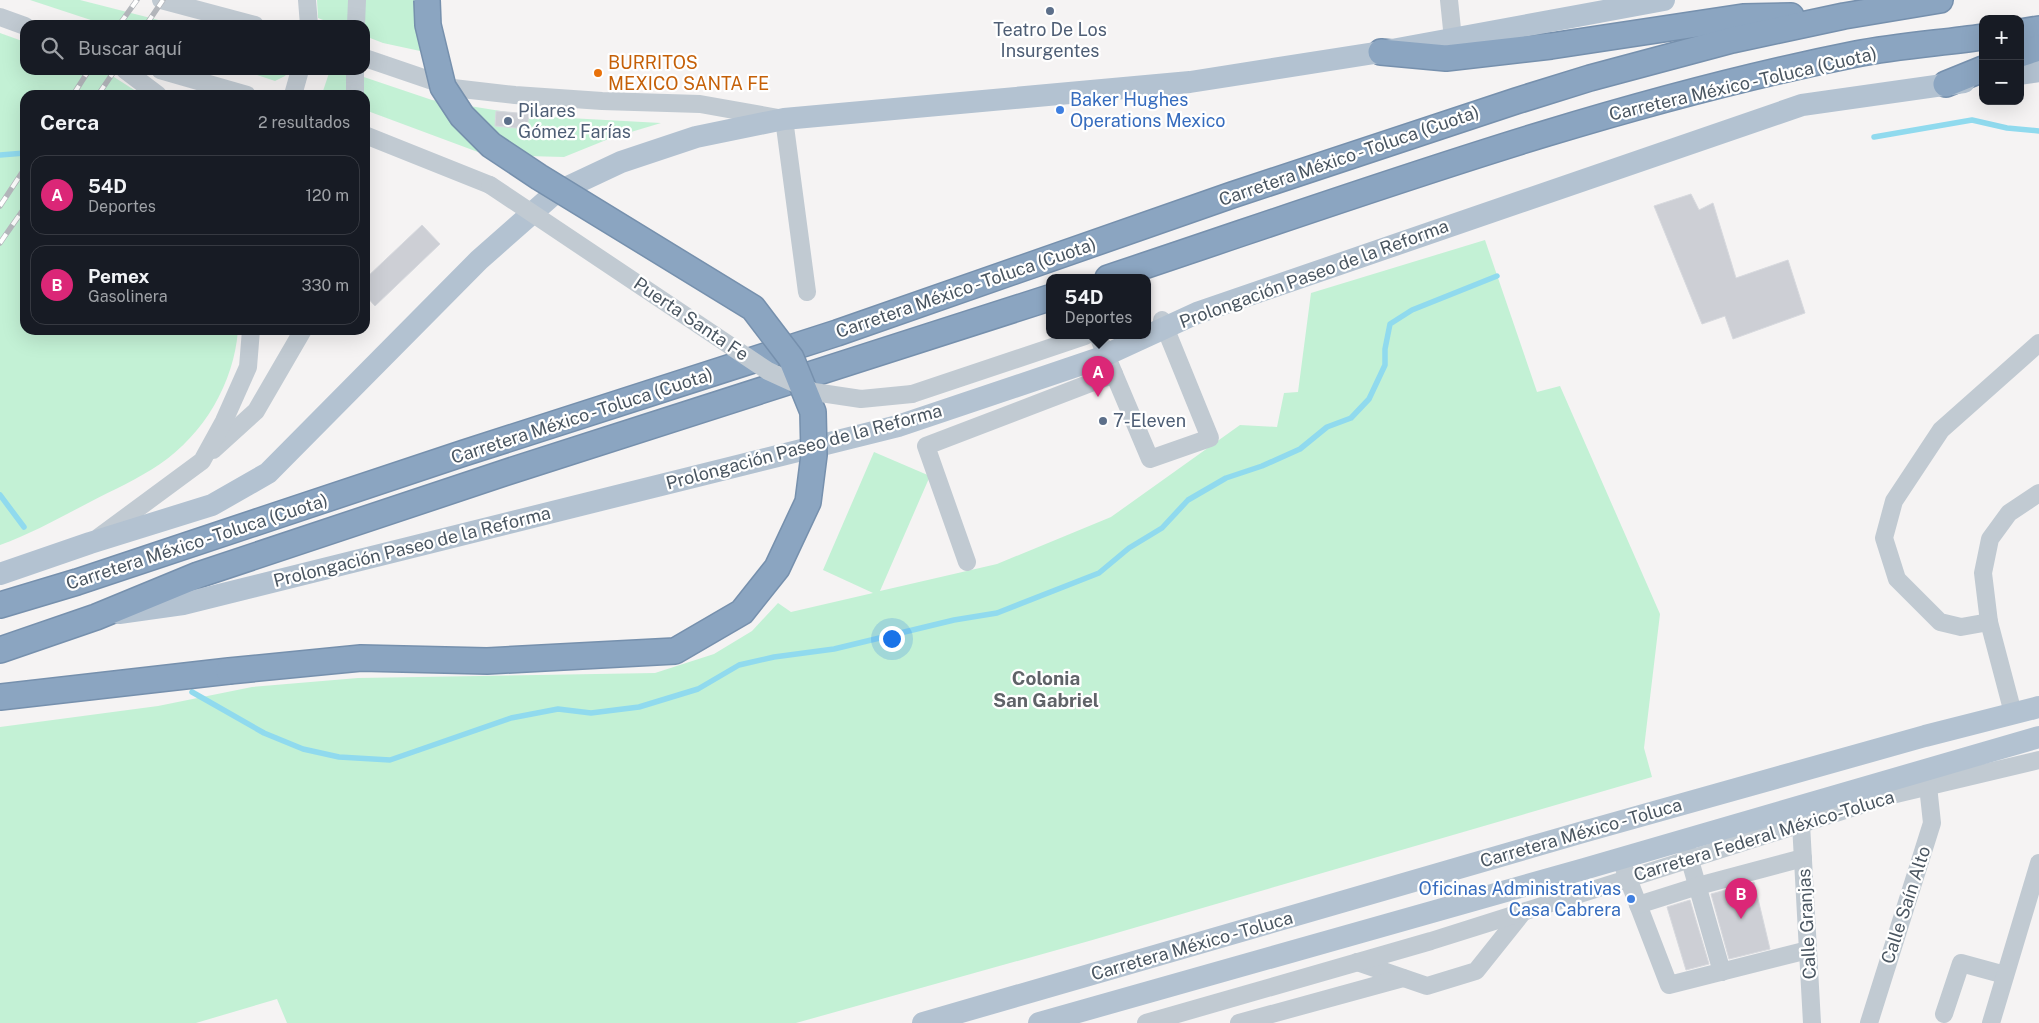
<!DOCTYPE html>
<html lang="es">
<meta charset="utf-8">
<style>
:root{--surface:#171b24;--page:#242831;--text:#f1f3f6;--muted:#9ea1a6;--line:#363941;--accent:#db2777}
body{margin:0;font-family:"Public Sans",sans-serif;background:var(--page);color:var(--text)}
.controls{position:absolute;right:15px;top:15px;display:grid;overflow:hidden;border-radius:10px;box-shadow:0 5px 20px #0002}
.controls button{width:45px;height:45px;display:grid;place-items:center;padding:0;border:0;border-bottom:1px solid var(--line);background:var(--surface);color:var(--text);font:25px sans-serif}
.you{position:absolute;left:891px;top:638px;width:18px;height:18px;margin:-12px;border:4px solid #fff;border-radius:50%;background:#1a73e8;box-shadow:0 0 0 8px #1a73e833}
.badge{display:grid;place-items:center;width:32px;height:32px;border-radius:50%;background:var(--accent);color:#fff;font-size:16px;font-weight:700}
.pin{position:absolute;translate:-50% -41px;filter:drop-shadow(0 1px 2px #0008)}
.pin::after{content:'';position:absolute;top:26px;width:18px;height:15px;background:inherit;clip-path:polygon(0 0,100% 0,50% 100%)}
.popup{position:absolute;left:1046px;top:274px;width:105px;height:65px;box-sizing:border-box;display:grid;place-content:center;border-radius:10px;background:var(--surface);filter:drop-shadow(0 1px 4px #0005);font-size:16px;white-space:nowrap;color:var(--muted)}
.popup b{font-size:19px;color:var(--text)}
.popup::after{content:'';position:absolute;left:50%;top:100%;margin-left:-10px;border:10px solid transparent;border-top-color:var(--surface)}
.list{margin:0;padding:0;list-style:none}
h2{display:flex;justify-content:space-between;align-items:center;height:65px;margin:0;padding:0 20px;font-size:21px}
h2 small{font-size:16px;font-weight:400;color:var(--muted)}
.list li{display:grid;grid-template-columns:32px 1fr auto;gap:15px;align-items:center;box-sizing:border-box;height:80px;margin:0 10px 10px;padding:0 10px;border:1px solid var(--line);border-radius:15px}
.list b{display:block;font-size:19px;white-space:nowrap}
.list p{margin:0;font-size:16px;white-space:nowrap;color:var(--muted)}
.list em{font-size:16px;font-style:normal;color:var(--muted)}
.icon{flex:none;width:28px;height:28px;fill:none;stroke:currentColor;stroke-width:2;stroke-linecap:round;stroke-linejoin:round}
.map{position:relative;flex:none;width:2039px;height:1023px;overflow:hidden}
.search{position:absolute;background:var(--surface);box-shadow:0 5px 20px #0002;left:20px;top:20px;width:350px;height:55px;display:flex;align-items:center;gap:12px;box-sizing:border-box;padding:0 18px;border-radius:15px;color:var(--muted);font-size:19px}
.panel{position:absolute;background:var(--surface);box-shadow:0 5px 20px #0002;left:20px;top:90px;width:350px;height:245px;border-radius:15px}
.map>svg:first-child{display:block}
.green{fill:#c3f1d5}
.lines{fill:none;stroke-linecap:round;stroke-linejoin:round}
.stream{stroke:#90daee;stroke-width:5.5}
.building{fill:#cdcfd5;stroke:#d7d9de}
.highway-casing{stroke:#7690ad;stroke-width:28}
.minor{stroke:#c1cad2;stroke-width:18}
.major{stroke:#b3c2d1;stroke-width:22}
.highway{stroke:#8ba5c1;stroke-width:25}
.rail-casing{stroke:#b5b8bd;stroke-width:5.5}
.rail{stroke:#fff;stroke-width:4;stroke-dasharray:11;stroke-linecap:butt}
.highway-bridge-casing{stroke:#7690ad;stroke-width:28;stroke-linecap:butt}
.minor-bridge{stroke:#c1cad2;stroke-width:18}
.highway-bridge{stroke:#8ba5c1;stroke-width:25}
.service-dot{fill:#5c6f8a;stroke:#fff;stroke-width:2}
.food-dot{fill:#e8710a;stroke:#fff;stroke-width:2}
.shop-dot{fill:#3f7fe0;stroke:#fff;stroke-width:2}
.labels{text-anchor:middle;stroke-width:4.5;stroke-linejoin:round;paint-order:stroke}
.service-label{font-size:18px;fill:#4e5e75;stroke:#fff;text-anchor:start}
.food-label{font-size:18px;fill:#c56008;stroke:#fff;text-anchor:start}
.street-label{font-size:18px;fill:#4a5661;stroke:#fff}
.shop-label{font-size:18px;fill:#366cbe;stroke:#fff;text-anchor:start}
.neighbourhood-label{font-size:19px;font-weight:bold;fill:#5f6368;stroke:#fff}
</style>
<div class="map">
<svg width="2039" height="1023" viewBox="0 0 2039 1023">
<rect width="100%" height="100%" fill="#f5f3f3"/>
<g class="green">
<polygon points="30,0 80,0 178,25 106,25"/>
<polygon points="317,0 433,0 448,57 383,43 365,36 365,25 336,25 318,18"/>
<path d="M0,33L25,42V70H99L114,77L142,95H25V330H238C234,383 204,434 160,464C138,479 113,490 90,502C61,517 31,534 0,545Z"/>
<polygon points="242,70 289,70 285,76 275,81"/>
<polygon points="330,70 343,70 432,100 532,116 661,123 611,138 564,157 486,155 365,110 365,95 322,94"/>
<polygon points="1485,240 1537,392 1560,386 1660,614 1644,748 1652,777 1089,941 796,1023 287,1023 277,999 196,1023 0,1023 0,727 158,706 252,687 358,678 655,673 714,654 752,631 778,603 791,612 873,593 823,570 874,452 930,476 880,591 997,564 1111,517 1240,425 1277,427 1284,393 1298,392 1311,293"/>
</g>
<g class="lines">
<g class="stream">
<polyline points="1874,137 1972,120 2007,128 2039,131"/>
<polyline points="0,155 25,153"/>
<polyline points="0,495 24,527"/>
<polyline points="192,692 264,733 303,749 339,757 390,760 511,718 558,709 591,713 639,707 698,689 739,665 774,657 834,649 954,620 997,613 1099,573 1129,548 1162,528 1188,500 1226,478 1262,466 1300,449 1327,427 1351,418 1369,399 1385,365 1385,349 1390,324 1412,310 1497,276"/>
</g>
</g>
<g class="building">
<polygon points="496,111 529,114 527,129 495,126"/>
<polygon points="1691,194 1699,210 1713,203 1736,278 1788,260 1805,313 1733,339 1725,316 1702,324 1654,206"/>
<polygon points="422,225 440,244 375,306 365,295 365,279"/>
<polygon points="1754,882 1770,949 1729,959 1711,894"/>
<polygon points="1690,900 1709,964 1686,970 1667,907"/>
</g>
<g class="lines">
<g class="highway-casing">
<g id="highway">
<polyline points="2020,32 2039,29"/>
<polyline points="1381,52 1446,58 1551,46 1743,17 1791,16"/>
<polyline points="2020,54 2039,48"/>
<polyline points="1946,84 1983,69"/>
<path d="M1108,278C1355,196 1600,105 1856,54C1897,46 1941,43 1983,37"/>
<polyline points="0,605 77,582 464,453 837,333 1232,195 1516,101 1590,78 1732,40 1844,16 1940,0"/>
<polyline points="0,650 96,617 198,575 504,473 1049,298"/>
<polyline points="0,697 229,671"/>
</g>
</g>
<g class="minor">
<polyline points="161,0 255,25"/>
<polyline points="307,0 309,25"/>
<polyline points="1449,0 1453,39"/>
<polyline points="0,17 25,26"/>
<polyline points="356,25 357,0"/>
<polyline points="365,58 453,88 515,95 602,101 700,104 784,119 807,292"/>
<polyline points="125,70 158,95"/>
<polyline points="160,70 247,95"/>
<polyline points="293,95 300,70"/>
<polyline points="355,95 355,70"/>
<polyline points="365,135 490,185"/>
<polyline points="1098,336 1150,459 1210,438 1162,320"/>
<polyline points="2039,343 1941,430 1894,501 1884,538 1897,579 1940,622 1961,627 1989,622 1983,573 1990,539 2009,513 2039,493"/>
<polyline points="912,394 1085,336"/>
<polyline points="213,450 256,411 303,330"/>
<polyline points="99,537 202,461 224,421 248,367 251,330"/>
<polyline points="967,562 926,446 1114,374"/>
<polyline points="1989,622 2013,713"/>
<polyline points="1801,824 1812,1023"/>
<polyline points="1687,850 1722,972"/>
<polyline points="1624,868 1669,985 1808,950"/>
<polyline points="1638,905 1698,886 1803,858"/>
<polyline points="1357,962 1427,986 1476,971 1523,912"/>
<polyline points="1944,1014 1961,963 2005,975"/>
<polyline points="1146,1023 1431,941 1896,794 2039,760"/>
<polyline points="1239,1023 1403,978"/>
<polyline points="1869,1023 1932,823 1928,786"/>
<polyline points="1991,1023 2039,863"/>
</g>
<g class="major">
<polyline points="2020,74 2039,71"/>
<polyline points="0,574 90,543 212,505 268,473 479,260 555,193 621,162 696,137 784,119 1190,82 1381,52 1664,0"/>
<polyline points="119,613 183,604 898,426 1097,359 1197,313 1802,105 1964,82"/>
<polyline points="923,1023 1583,832 1925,736 2039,707"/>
<polyline points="1039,1023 1584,869 2039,737"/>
</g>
<use href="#highway" class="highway"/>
<g class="rail-casing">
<g id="rail">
<polyline points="119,25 137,0"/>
<polyline points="146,25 163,0"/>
<polyline points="73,95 89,70"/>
<polyline points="98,95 115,70"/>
<polyline points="0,206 25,168"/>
<polyline points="0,243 25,207"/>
</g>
</g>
<use href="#rail" class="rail"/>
<g class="highway-bridge-casing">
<polyline id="highway-bridge" points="229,671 361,658 487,661 675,651 742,612 777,568 808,502 814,455 813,412 791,358 753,308 539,177 491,145 462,116 443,87 428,25 427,0"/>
</g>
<polyline class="minor-bridge" points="490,185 768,371 814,392 861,399 912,394"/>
<use href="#highway-bridge" class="highway-bridge"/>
</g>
<g class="service-dot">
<circle cx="1050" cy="11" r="5"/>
<circle cx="508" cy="121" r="5"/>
<circle cx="1103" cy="421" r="5"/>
</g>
<circle class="food-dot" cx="598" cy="73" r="5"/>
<g class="shop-dot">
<circle cx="1060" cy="110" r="5"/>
<circle cx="1631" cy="899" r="5"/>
</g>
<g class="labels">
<g class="service-label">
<text x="1050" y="36" text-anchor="middle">Teatro De Los<tspan x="1050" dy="21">Insurgentes</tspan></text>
<text x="518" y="117">Pilares<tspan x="518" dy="21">Gómez Farías</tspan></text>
<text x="1113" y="427">7-Eleven</text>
</g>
<g class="food-label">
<text x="608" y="69">BURRITOS<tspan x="608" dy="21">MEXICO SANTA FE</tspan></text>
</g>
<g class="street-label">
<text transform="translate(1743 84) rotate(-13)" y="6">Carretera México - Toluca (Cuota)</text>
<text transform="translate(1349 156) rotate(-19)" y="6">Carretera México - Toluca (Cuota)</text>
<text transform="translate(1314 274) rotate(-20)" y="6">Prolongación Paseo de la Reforma</text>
<text transform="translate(966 288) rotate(-19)" y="6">Carretera México - Toluca (Cuota)</text>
<text transform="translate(691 319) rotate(34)" y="6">Puerta Santa Fe</text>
<text transform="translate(582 416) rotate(-18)" y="6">Carretera México - Toluca (Cuota)</text>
<text transform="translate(804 447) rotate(-15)" y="6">Prolongación Paseo de la Reforma</text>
<text transform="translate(197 542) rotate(-18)" y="6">Carretera México - Toluca (Cuota)</text>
<text transform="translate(412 547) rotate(-14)" y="6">Prolongación Paseo de la Reforma</text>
<text transform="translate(1581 833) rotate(-16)" y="6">Carretera México - Toluca</text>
<text transform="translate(1764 836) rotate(-17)" y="6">Carretera Federal México-Toluca</text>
<text transform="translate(1906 905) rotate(-72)" y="6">Calle Saín Alto</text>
<text transform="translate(1807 924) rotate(-93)" y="6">Calle Granjas</text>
<text transform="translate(1192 946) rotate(-16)" y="6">Carretera México - Toluca</text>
</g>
<g class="shop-label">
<text x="1070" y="106">Baker Hughes<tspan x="1070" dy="21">Operations Mexico</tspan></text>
<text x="1621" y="895" text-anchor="end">Oficinas Administrativas<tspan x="1621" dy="21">Casa Cabrera</tspan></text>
</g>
<g class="neighbourhood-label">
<text x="1046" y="685">Colonia<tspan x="1046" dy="22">San Gabriel</tspan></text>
</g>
</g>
</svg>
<div class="controls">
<button>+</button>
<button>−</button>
</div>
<div class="you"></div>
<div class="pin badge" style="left:1098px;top:397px">A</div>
<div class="popup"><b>54D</b>Deportes</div>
<div class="pin badge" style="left:1741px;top:919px">B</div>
<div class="search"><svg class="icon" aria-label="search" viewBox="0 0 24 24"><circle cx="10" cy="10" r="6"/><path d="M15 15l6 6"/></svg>Buscar aquí</div>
<section class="panel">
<h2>Cerca<small>2 resultados</small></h2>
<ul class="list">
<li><span class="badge">A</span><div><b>54D</b><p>Deportes</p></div><em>120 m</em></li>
<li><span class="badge">B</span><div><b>Pemex</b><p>Gasolinera</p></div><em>330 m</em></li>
</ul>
</section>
</div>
